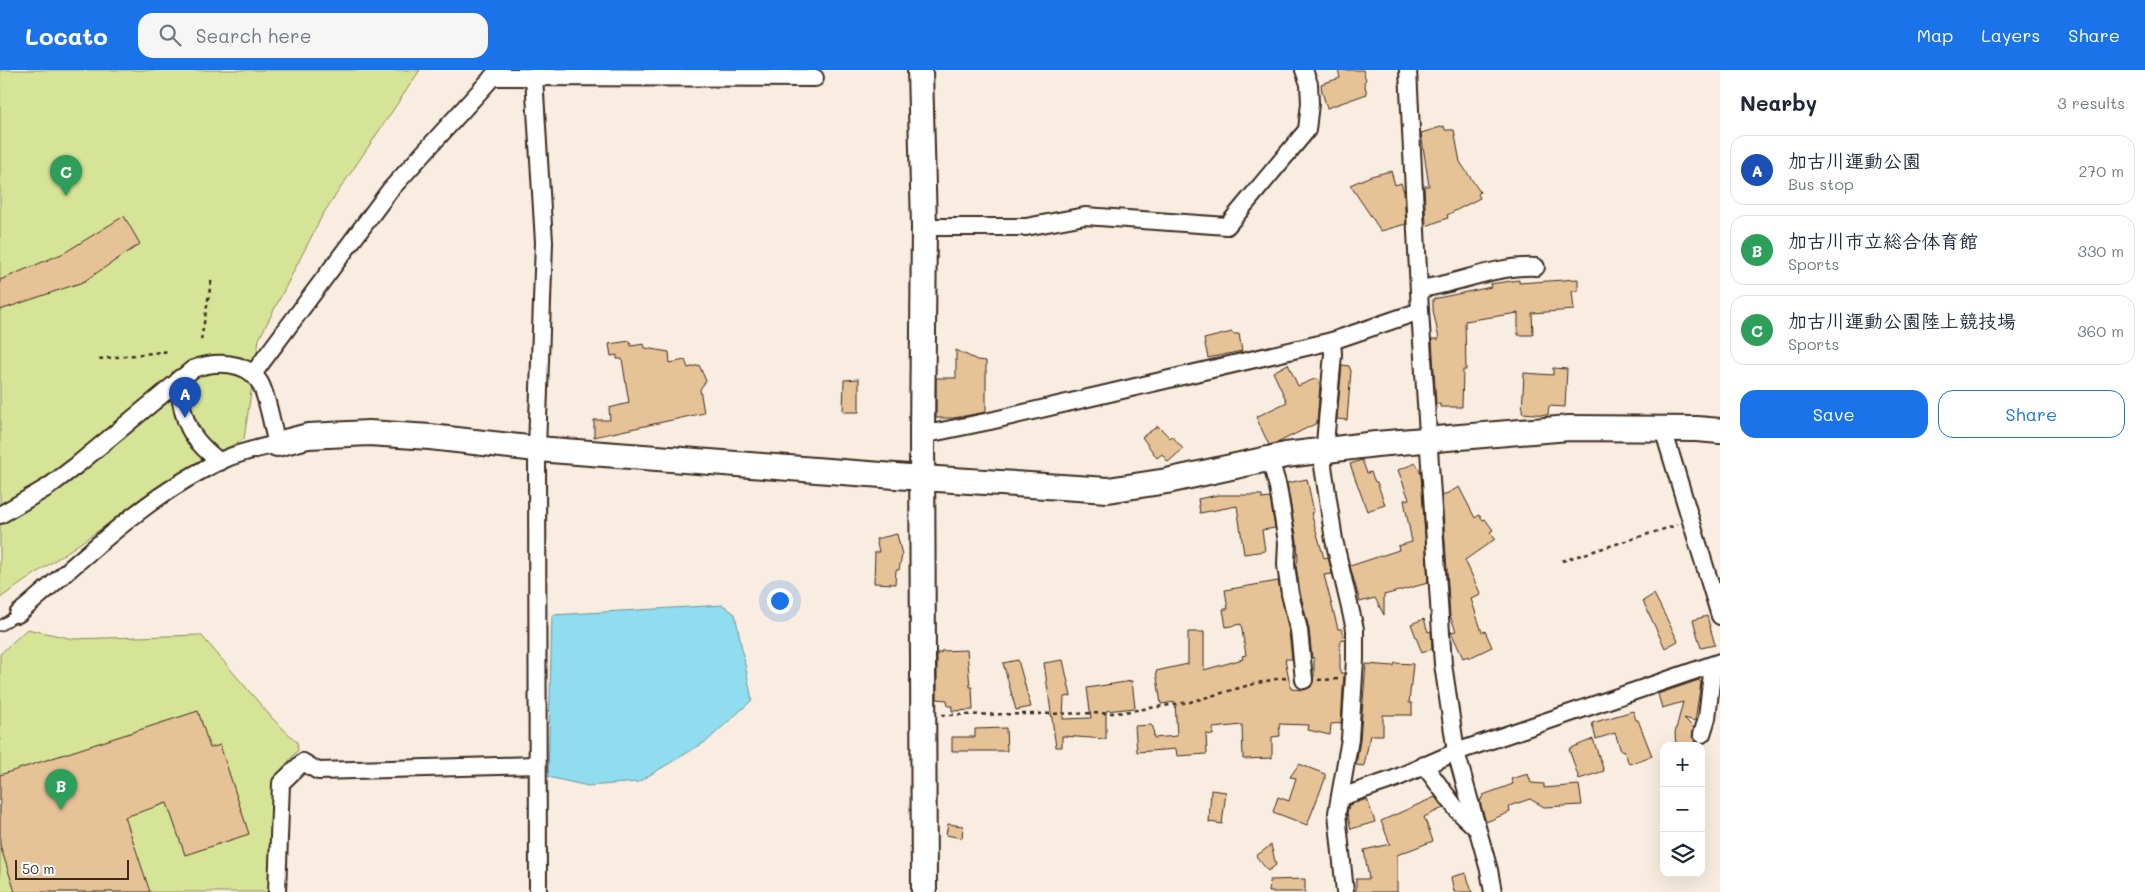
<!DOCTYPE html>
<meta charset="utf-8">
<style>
:root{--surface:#fff;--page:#f6f6f7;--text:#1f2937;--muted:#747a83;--line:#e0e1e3;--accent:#1a73e8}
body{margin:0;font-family:Mali,"Klee One",sans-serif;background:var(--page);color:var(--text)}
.controls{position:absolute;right:15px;bottom:15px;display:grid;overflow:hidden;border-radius:10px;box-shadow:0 5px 20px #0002}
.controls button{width:45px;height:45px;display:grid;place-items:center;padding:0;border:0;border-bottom:1px solid var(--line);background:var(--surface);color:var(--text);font:25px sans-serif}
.scale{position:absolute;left:15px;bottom:12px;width:114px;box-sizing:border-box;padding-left:5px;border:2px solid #3b2a1e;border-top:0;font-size:14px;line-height:18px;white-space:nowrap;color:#3b2a1e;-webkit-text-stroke:4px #fff;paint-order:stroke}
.you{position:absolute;left:779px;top:530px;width:18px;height:18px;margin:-12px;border:4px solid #fff;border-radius:50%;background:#1a73e8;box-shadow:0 0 0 8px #1a73e833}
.badge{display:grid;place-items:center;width:32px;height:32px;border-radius:50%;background:var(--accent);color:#fff;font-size:16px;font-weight:700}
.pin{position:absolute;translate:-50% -41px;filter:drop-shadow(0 1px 2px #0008)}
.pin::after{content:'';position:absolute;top:26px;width:18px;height:15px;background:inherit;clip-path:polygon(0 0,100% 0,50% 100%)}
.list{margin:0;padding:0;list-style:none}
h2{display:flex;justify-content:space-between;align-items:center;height:65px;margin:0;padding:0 20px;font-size:21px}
h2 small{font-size:16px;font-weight:400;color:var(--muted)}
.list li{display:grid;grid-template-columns:32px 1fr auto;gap:15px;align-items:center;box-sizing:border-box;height:70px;margin:0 10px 10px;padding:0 10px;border:1px solid var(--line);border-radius:15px}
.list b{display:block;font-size:19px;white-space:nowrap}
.list p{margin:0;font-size:16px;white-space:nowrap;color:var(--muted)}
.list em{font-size:16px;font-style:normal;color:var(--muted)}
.actions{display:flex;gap:10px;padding:15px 20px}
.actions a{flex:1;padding:11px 0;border:1px solid var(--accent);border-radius:15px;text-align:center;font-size:18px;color:var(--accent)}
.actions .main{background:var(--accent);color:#fff}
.icon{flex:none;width:28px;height:28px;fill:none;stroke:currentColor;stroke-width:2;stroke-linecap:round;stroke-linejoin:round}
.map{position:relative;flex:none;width:1720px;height:822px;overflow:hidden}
header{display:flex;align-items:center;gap:30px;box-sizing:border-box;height:70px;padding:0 25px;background:var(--accent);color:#fff}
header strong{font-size:24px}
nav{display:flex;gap:28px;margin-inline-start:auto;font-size:18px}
.search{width:350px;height:45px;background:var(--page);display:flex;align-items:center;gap:12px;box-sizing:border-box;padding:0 18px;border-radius:15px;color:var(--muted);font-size:19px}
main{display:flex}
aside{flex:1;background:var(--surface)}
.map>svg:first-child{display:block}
.green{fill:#d6e497;stroke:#88875a}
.water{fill:#8fddee;stroke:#6d959b}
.building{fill:#e6c297;stroke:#3b2a1e}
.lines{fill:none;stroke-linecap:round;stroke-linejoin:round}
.lane-casing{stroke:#3b2a1e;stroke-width:12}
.street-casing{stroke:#3b2a1e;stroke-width:20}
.secondary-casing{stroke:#3b2a1e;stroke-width:28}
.path{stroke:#3b2a1e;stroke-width:2.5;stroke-dasharray:4 4;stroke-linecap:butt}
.lane{stroke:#fff;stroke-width:9}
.street{stroke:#fff;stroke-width:16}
.secondary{stroke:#fff;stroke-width:24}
</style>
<header>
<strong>Locato</strong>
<div class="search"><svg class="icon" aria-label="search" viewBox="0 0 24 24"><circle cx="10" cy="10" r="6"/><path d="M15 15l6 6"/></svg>Search here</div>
<nav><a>Map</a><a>Layers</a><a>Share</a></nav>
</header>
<main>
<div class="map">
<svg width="1720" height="822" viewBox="0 0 1720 822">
<rect width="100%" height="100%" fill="#f8ede0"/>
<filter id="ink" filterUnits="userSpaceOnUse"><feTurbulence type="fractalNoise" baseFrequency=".02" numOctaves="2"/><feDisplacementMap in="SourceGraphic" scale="10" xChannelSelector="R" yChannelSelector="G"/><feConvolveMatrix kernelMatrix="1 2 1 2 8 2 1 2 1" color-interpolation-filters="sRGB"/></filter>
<g filter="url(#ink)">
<g class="green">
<polygon points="0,0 420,0 323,144 259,269 244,369 194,395 0,528"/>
<polygon points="27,559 73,569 201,565 272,648 297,672 298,680 275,707 270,822 0,822 0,584"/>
</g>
<polygon class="water" points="723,535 735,544 752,630 707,671 638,712 588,716 548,707 552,545"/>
<g class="building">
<polygon points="1338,0 1363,0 1366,10 1364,12 1367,24 1327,38 1322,22 1321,14 1340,8"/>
<polygon points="1444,56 1445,60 1454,60 1460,92 1480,122 1478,124 1480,128 1447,145 1448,148 1426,156 1424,116 1429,116 1421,63"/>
<polygon points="1391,101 1395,115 1401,113 1404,122 1406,154 1381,161 1350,115 1371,106"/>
<polygon points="124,146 140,174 83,212 0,240 0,210 64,183"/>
<polygon points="1578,209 1578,221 1572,221 1574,240 1532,243 1533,265 1518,265 1518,243 1465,251 1466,300 1463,300 1462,337 1440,337 1440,334 1436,334 1432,269 1439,269 1433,240 1433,229 1491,217 1490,214 1519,210 1519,213"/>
<polygon points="1232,262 1233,264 1239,264 1242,281 1208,288 1204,269"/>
<polygon points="630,271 631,276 644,274 645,278 669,282 670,293 685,290 688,298 699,295 706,311 700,319 704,343 594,367 594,350 610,350 609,338 629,333 622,289 617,289 617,285 611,286 609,274"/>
<polygon points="956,280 977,290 986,291 986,342 954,348 936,348 936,308 956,308"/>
<polygon points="1288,294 1298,316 1317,308 1320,315 1317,353 1279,372 1269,375 1256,347 1287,332 1273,302"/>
<polygon points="1342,295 1349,296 1351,301 1347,350 1337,349"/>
<polygon points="1553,298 1567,299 1565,337 1549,336 1548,345 1522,343 1524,303 1553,305"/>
<polygon points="859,309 859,342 843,342 844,310"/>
<polygon points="1158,356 1170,368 1172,366 1183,379 1168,392 1162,384 1157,388 1142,367"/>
<polygon points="1362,390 1367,403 1371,402 1375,412 1377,412 1385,435 1367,441 1350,394"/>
<polygon points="1416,393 1421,404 1428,513 1384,525 1384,545 1375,528 1360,532 1350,496 1399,480 1398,476 1412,472 1404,430 1409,429 1398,400"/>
<polygon points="1307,409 1314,442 1311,443 1324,488 1328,487 1332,504 1324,505 1338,559 1342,559 1344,570 1340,571 1340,603 1344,603 1341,653 1331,654 1330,665 1308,660 1309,655 1279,654 1280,666 1272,667 1272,688 1243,689 1242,655 1213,658 1213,665 1206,664 1207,684 1177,686 1176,679 1137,682 1135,656 1151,655 1153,657 1154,668 1177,666 1175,632 1161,634 1156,601 1188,594 1188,562 1204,562 1204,600 1243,589 1242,586 1246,585 1241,554 1226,557 1223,539 1228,539 1225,520 1278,511 1289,562 1292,589 1285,589 1291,619 1304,620 1311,617 1314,606 1314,588 1312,588 1309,559 1300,522 1296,495 1298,490 1297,471 1287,413"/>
<polygon points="1459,417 1475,448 1479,445 1483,450 1485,449 1493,460 1490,462 1495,469 1465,490 1481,525 1471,529 1482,562 1485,561 1492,577 1469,588 1468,586 1463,588 1451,562 1456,561 1450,546 1442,426"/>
<polygon points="1218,425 1262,425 1262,429 1270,428 1275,458 1262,460 1265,481 1244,484 1237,436 1200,443 1198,429"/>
<polygon points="897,464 902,485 899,500 896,500 895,514 874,513 875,482 879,482 876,469"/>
<polygon points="1654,524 1678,571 1665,578 1643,531"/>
<polygon points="1707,546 1715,575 1701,578 1693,550"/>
<polygon points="1424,549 1428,562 1431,561 1432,579 1422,583 1411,554"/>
<polygon points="967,580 970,617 972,617 973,640 952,641 952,636 948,636 947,630 937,629 937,583 941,583 941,581"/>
<polygon points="1018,590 1031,637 1016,640 1003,593"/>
<polygon points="1063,590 1071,626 1064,627 1063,649 1091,648 1087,618 1132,611 1135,638 1106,641 1106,669 1062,666 1062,677 1056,677 1044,593"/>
<polygon points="1395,593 1413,594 1409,633 1412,633 1412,645 1383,645 1383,665 1370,665 1364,696 1356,695 1360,670 1366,594 1394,596"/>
<polygon points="1699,610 1701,613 1695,651 1684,648 1694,658 1692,667 1699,676 1676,676 1675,663 1683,632 1662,638 1658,624"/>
<polygon points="198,641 210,678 220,675 249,764 185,785 167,733 125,747 150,822 15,822 0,775 0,705"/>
<polygon points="1633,641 1636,650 1638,650 1652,686 1629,694 1624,680 1621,681 1615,663 1596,669 1592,653"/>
<polygon points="1006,658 1007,681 952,681 952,667 975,667 975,659"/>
<polygon points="1593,669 1604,701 1579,709 1569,679"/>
<polygon points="1299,694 1325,704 1325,709 1307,755 1273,742 1278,727 1289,731 1296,708 1290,707"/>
<polygon points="1528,704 1531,713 1544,714 1544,718 1579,715 1582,735 1544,737 1530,729 1509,736 1510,742 1486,752 1480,732 1483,725 1513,714 1511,709"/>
<polygon points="1211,720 1226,722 1222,754 1209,752"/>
<polygon points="1435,727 1443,738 1424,747 1433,771 1397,785 1397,822 1356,822 1356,809 1369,809 1364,780 1390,774 1381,751"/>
<polygon points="1367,729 1375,752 1351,759 1347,743 1349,735"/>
<polygon points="948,754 963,756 962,768 946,765"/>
<polygon points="1271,775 1276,795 1268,801 1256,786"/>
<polygon points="1466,803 1472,822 1454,822 1451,807"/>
<polygon points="1305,809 1305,822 1269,822 1270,810"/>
</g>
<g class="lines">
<g class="lane-casing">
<polyline id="lane" points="0,556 18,544"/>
</g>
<g class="street-casing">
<g id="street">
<polyline points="1408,0 1420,241 1443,594 1456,682 1489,800 1493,822"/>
<polyline points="492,7 815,8"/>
<polyline points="534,7 544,172 537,379 538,822"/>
<polyline points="924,157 1026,157 1085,146 1227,156 1307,60 1310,33 1309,14 1304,0"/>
<path d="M1419,219C1458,214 1495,195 1536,197"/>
<polyline points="1332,271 1333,284 1323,396 1334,470 1355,559 1355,589 1350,669 1337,743 1345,822"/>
<polyline points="253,304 390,120 499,0"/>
<path d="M180,308C181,316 180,324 181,331C186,361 197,374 220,392"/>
<polyline points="1663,359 1720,546"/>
<polyline points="922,365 990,351 1332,271 1420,241"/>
<polyline points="1270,389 1278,417 1287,472 1286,495 1290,524 1299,560 1304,610"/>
<path d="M0,445L48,417L77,395L193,299C214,291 247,290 260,313C268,327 272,357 277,374C260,378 241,382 225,389C148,423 82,490 18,544"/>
<polyline points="1702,664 1707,648 1713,595"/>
<polyline points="1424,695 1458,741 1476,758"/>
<polyline points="1341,727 1394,709 1456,682 1720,592"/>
<polyline points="277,822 281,713 303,692 318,701 537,695"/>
</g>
</g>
<g class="secondary-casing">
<g id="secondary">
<polyline points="920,0 924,157 922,365 924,822"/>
<polyline points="277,374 308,366 369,363 430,367 537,379 922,408 1108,420 1167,411 1286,385 1376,374 1569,358 1697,359 1720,361"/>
</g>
</g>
<g class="path">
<polyline points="201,270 212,207"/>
<polyline points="99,289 170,281"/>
<polyline points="1562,491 1677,455"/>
<polyline points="1318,610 1340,609"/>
<polyline points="942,645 1117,643 1190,632 1253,614 1281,608 1290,609"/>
</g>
<use href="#lane" class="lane"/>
<use href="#street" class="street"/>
<use href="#secondary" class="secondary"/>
</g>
</g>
</svg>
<div class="controls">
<button>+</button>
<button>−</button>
<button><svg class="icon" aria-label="layers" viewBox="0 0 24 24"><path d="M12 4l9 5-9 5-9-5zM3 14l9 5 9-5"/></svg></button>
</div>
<div class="scale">50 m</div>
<div class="you"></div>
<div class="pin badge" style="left:185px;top:348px;background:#1a4fb4">A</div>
<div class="pin badge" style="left:61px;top:740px;background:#2e9e5b">B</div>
<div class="pin badge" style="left:66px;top:126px;background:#2e9e5b">C</div>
</div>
<aside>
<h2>Nearby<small>3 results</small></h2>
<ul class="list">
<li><span class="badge" style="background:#1a4fb4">A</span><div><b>加古川運動公園</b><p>Bus stop</p></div><em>270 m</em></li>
<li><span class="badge" style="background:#2e9e5b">B</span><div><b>加古川市立総合体育館</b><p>Sports</p></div><em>330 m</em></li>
<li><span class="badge" style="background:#2e9e5b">C</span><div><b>加古川運動公園陸上競技場</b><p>Sports</p></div><em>360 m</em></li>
</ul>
<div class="actions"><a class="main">Save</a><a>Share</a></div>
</aside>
</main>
